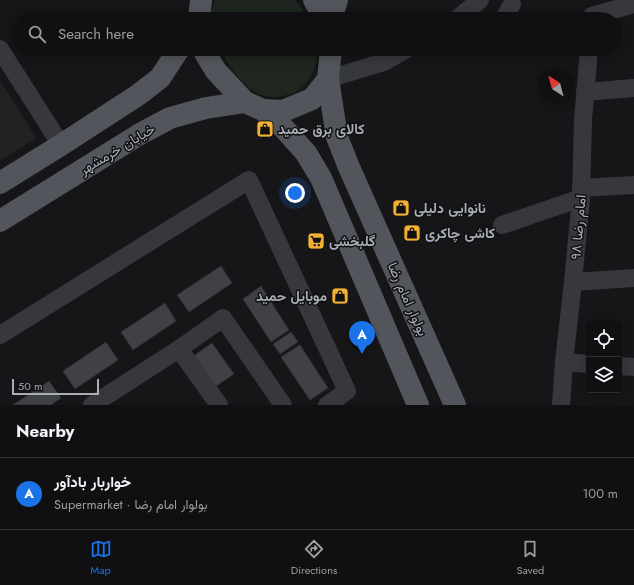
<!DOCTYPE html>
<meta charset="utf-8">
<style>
:root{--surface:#101012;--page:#19191b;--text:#f1f3f6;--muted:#9c9d9f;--line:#303032;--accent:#1a73e8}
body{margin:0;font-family:Jost,Vazirmatn,sans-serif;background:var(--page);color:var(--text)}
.controls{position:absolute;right:12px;bottom:12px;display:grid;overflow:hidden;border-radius:4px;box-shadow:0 2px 10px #0003}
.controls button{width:36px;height:36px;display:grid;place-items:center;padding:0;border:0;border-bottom:1px solid var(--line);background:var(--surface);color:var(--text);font:20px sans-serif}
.compass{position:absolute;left:538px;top:68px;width:36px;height:36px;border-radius:50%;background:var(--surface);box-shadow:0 2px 10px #0003;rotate:324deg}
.scale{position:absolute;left:12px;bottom:10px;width:87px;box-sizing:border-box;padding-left:4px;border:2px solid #a8adb8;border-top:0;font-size:11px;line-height:14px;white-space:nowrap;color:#a8adb8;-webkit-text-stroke:3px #111113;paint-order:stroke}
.you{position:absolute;left:295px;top:193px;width:14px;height:14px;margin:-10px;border:3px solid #fff;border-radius:50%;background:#1a73e8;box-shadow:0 0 0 6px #1a73e833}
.badge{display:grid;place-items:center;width:26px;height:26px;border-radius:50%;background:var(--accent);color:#fff;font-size:13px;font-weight:700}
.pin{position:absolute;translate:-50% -33px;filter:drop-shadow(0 1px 2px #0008)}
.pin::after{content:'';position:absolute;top:21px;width:14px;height:12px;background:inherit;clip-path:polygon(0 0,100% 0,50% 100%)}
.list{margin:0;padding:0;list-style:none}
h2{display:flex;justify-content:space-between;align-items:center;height:52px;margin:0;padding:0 16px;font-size:17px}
h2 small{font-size:13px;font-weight:400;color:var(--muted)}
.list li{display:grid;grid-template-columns:26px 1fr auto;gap:12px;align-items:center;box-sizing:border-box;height:72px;padding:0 16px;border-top:1px solid var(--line)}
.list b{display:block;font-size:15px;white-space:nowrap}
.list p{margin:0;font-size:13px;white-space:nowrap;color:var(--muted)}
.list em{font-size:13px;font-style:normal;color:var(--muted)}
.icon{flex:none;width:22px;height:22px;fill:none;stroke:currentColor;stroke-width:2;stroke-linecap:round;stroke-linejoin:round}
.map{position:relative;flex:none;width:634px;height:405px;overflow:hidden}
.search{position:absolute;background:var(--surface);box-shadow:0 2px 10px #0003;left:12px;right:12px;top:12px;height:44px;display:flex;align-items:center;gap:10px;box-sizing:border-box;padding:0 14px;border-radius:22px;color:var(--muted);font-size:15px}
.sheet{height:124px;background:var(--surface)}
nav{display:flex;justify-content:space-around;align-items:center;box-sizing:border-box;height:56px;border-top:1px solid var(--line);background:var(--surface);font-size:11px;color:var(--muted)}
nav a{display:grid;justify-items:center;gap:2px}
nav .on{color:var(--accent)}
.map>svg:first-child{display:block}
.built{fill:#222225}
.green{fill:#1e261f}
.building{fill:#404145;stroke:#303034}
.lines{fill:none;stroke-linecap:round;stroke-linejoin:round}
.minor{stroke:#37383d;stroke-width:18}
.major{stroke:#53555c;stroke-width:22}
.labels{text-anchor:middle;stroke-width:3;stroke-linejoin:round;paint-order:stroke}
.poi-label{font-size:14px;font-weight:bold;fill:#a8adb8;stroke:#111113;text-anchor:start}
.street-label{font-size:14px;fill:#a8adb8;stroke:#111113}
</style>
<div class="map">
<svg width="634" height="405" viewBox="0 0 634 405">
<rect width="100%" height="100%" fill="#161618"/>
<polygon class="built" points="0,80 36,138 0,161"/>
<g class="green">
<polygon points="215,0 295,0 302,9 307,19 212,19 211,12"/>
<path d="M221,49H255L260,52L266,53L271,52L275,49H316C319,66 310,85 294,93C289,95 282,96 276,97C269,97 261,96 255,92C241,84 227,64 221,49Z"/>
</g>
<g class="building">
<polygon points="221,266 232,283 189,312 177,295"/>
<polygon points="261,286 289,330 271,342 243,299"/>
<polygon points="165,303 176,321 133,350 121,332"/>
<polygon points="291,332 298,342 280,354 273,344"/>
<polygon points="106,342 118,360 75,389 63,371"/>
<polygon points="212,343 234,374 213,388 192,357"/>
<polygon points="300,345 328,388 310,400 281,357"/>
<polygon points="49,381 61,398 51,405 13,405"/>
</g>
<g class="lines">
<g class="minor">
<polyline points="592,16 634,4"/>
<polyline points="457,19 480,0"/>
<polyline points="504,19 512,4"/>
<polyline points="0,49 61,145"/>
<polyline points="328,79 384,62 407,49"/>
<polyline points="585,92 634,88"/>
<polyline points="581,188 634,185"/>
<polyline points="502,225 581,198"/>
<polyline points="573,282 634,278"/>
<polyline points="0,335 249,180 347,391 327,405"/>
<polyline points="179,349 223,318 283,405"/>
<polyline points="564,362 589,364"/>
<polyline points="619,366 634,367"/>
<polyline points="92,405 179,349 219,405"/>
<polyline points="561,405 564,362 573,282 581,198 583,120 589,49"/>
</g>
<g class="major">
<polyline points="314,0 325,19"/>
<polyline points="199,19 201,0"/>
<polyline points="331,19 337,0"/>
<polyline points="204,49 205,53 216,71 245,102 263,110 283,111 312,99 328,79 331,49"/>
<polyline points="328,79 337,137 348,165 455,405"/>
<polyline points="263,110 280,124 306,153 321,178 418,405"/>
<polyline points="0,183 61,145 138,95 160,78 179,49"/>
<polyline points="0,221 140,134 170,118 206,108 245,102"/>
</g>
</g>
<defs>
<g id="shop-square" transform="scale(0.9)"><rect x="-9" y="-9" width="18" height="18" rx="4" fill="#f2b134" stroke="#111113"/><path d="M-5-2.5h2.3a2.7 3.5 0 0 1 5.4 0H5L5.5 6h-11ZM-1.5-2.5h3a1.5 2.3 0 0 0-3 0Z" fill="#111"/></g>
<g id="supermarket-square" transform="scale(0.9)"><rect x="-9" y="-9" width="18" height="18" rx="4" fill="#f2b134" stroke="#111113"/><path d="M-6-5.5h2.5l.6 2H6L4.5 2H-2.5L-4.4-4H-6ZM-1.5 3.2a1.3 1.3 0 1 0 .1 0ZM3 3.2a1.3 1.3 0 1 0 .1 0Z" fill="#111"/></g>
</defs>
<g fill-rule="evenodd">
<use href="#shop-square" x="265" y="129"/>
<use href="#shop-square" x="401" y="208"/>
<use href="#shop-square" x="412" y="233"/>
<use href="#supermarket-square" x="316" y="241"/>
<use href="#shop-square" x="340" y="296"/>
</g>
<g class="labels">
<g class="poi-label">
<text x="278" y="134">کالای برق حمید</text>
<text x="414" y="213">نانوایی دلیلی</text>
<text x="425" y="238">کاشی چاکری</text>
<text x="329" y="246">گلبخشی</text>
<text x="327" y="301" text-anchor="end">موبایل حمید</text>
</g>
<g class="street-label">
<text transform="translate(117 149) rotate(-31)" y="5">خیابان خرمشهر</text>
<text transform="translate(578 227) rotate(-85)" y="5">امام رضا ۹۸</text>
<text transform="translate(408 299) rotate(66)" y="5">بولوار امام رضا</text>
</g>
</g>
</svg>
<div class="controls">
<button><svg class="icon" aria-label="locate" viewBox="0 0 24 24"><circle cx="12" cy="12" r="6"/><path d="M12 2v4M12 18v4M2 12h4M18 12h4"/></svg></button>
<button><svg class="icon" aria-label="layers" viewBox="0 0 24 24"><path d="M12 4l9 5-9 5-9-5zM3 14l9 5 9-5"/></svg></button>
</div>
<svg class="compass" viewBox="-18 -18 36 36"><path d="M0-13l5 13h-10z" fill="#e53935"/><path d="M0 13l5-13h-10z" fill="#9c9d9f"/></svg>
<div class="scale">50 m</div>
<div class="you"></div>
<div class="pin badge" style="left:362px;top:354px">A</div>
<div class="search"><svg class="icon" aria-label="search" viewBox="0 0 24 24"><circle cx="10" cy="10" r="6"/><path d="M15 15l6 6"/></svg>Search here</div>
</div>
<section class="sheet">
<h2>Nearby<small></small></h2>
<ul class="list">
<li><span class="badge">A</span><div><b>خواربار بادآور</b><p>Supermarket · بولوار امام رضا</p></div><em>100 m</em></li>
</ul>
</section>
<nav>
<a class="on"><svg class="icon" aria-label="map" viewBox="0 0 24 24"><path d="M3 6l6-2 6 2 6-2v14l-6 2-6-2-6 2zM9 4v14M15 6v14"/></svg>Map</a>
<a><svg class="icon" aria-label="directions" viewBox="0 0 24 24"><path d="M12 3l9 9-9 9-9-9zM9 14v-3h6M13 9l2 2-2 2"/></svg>Directions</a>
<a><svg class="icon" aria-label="saved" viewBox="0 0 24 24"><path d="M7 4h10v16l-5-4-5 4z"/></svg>Saved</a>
</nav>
